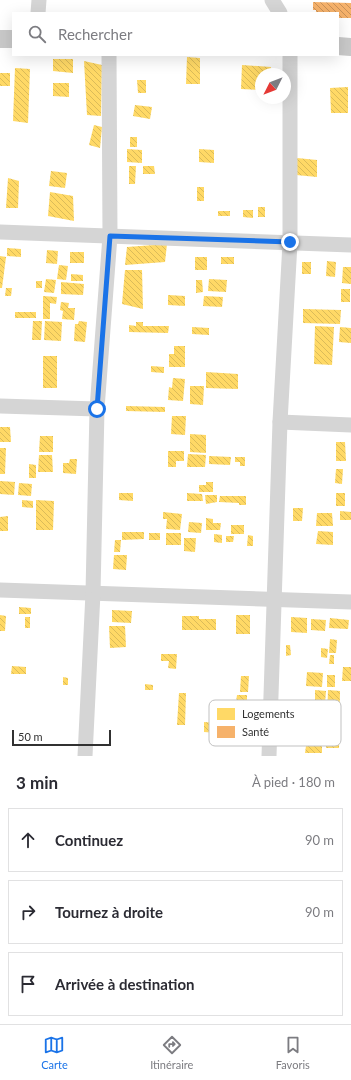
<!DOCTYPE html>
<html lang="fr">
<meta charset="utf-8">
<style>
:root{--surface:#fff;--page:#f7f7f7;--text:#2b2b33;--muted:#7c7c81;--line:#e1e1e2;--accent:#1a73e8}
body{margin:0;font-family:Lato,sans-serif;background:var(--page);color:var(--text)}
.compass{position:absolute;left:255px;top:68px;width:36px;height:36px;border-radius:50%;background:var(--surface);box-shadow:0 4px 16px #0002;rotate:228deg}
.scale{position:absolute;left:12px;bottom:10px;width:99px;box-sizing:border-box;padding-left:4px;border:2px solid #313131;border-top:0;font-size:11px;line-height:14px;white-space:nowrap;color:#313131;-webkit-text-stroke:3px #fff;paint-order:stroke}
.stop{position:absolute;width:12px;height:12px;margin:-9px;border:3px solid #1a73e8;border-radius:50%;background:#fff}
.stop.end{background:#1a73e8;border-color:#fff;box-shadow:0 1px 4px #0008}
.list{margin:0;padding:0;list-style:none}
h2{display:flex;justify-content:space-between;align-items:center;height:52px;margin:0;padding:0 16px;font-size:17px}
h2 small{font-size:13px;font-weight:400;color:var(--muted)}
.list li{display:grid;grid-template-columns:26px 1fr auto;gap:12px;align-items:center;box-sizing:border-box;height:64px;margin:0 8px 8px;padding:0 8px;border:1px solid var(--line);border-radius:0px}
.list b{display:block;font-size:15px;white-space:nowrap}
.list em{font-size:13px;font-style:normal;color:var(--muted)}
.icon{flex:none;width:22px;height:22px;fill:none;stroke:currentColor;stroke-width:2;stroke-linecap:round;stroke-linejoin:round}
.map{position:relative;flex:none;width:351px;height:756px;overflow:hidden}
.search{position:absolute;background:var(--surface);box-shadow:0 4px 16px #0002;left:12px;right:12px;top:12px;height:44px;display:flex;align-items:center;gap:10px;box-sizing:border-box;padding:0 14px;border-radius:0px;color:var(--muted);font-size:15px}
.sheet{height:268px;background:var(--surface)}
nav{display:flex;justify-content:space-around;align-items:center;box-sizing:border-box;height:56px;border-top:1px solid var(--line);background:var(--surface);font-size:11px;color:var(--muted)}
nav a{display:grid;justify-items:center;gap:2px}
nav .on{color:var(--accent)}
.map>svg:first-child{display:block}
.homes{fill:url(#homes-back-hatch)}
.health{fill:url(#health-back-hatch)}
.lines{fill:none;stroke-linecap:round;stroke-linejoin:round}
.minor{stroke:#d5d5d5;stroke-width:15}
.major{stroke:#c9c9c9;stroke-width:18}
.route{stroke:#1a73e8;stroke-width:5}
.key{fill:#fff;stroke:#c1c1c1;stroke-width:1}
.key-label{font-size:11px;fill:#313131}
</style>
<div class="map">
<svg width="351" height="756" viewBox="0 0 351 756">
<defs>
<pattern id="homes-back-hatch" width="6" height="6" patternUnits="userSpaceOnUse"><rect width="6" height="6" fill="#ffd966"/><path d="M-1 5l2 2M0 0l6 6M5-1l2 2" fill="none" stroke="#dbbb59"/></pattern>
<pattern id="health-back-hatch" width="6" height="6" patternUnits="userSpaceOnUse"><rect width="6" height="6" fill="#f6b26b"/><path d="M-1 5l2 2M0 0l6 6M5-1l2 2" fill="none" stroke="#c89159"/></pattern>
</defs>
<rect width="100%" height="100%" fill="#fff"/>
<g class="homes">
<polygon points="187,57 200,58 200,84 186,84"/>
<polygon points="53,59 73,59 73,73 53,71"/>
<polygon points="84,61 102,65 101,116 87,115"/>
<polygon points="242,65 271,67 270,74 261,74 261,90 241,89"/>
<polygon points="15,68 30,69 28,123 13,121"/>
<rect x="0" y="73" width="10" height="13"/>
<polygon points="137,80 146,80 146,93 138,93"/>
<polygon points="53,83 69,83 69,97 53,96"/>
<polygon points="348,87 348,113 331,113 330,88"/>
<polygon points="135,105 152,107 150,119 133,116"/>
<polygon points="94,125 102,127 100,148 89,145"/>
<rect x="130" y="137" width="7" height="10"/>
<polygon points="127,149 142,150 142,163 127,162"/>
<polygon points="199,149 214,150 214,163 199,162"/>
<polygon points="297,158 317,160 317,177 296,175"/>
<polygon points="129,166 136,166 135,184 129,184"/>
<polygon points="143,166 154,166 155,174 143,174"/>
<polygon points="51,171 67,173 65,188 49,186"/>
<polygon points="8,178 19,181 18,208 6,208"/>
<rect x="197" y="187" width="7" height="14"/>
<polygon points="50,192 73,196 74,221 48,216"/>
<rect x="258" y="207" width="7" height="10"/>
<polygon points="243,210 253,210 253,218 243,217"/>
<rect x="218" y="211" width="12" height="5"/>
<polygon points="167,244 165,262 125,265 127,247"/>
<polygon points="7,248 21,249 21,257 7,256"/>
<polygon points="47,250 58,251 57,264 46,263"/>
<rect x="70" y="252" width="14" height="11"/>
<polygon points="0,256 6,257 2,288 0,288"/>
<rect x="195" y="257" width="12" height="13"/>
<rect x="221" y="257" width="13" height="7"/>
<polygon points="327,261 336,262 335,277 326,276"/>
<rect x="302" y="262" width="9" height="12"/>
<polygon points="59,265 68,266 66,280 57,279"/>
<polygon points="343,267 351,267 351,284 342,283"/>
<polygon points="125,270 142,270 143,309 122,304"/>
<polygon points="71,274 83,275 83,281 71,281"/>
<polygon points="46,279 56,280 54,293 44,292"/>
<polygon points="209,279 227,280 226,292 208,291"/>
<polygon points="196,280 202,280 203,292 196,293"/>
<rect x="36" y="281" width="6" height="7"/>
<polygon points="61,282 84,284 83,295 61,294"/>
<polygon points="6,288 12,288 11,296 5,296"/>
<rect x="341" y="289" width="9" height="13"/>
<polygon points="168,295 185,296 185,306 168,305"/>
<polygon points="43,296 57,297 56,304 50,303 50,319 43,319"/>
<polygon points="204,296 223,297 222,307 203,306"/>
<polygon points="61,302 69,303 68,308 75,308 74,320 62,319 63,311 60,310"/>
<polygon points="303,309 341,310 340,324 303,323"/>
<rect x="15" y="312" width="21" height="6"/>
<polygon points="33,321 42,321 41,340 32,340"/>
<polygon points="45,321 62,322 61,341 44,340"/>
<polygon points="79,321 87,322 85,342 74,341 75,324 78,324"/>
<polygon points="136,322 143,322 143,326 169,326 168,333 129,332 129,325 136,326"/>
<polygon points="315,326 334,327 332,365 314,364"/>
<polygon points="192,327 209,328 209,335 192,334"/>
<polygon points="340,327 351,328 351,343 339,342"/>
<polygon points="174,346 185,346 185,367 169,367 169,354 174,354"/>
<rect x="43" y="356" width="14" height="32"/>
<polygon points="151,366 164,367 164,373 151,372"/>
<polygon points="206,372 238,374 238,389 206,388"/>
<polygon points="173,378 185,379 183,401 168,400 169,387 172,388"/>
<polygon points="190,386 204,386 203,405 190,404"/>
<polygon points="126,406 165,407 165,412 126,411"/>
<polygon points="172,416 186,416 185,435 171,434"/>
<polygon points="0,427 10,427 11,442 0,442"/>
<polygon points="190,434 206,435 206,453 190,452"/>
<polygon points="40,436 53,436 53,452 39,452"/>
<polygon points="336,442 345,442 346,461 336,461"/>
<polygon points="0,448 6,448 5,474 0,474"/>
<polygon points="168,451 184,451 184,461 176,461 176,467 168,467"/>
<polygon points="188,454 206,455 205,467 187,467"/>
<polygon points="39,455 52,455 53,472 38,472"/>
<polygon points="209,456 231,457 230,465 209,464"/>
<polygon points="235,457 245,457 245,466 240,466 240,462 235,462"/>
<polygon points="70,459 77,459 76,474 63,473 63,463 69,463"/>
<polygon points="29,464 36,465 36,478 29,478"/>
<polygon points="336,469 343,469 342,484 335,483"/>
<polygon points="0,481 15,482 14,495 0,494"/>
<polygon points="206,482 213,482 213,492 199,492 199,485 206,485"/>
<polygon points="19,483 32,484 31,496 18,495"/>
<polygon points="119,493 133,493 133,501 119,500"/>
<polygon points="187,493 202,494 203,501 187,501"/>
<rect x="336" y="493" width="9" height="13"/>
<polygon points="205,495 217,495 217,502 206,504"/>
<polygon points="220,496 246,496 246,505 239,505 239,503 219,502"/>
<polygon points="22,500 33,501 33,508 22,507"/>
<polygon points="36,500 54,501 53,530 36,530"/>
<polygon points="293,508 303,508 302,521 293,521"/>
<polygon points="340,511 351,512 351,520 340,520"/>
<polygon points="163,512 182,514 180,530 166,529 167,519 163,519"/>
<polygon points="317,513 332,513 333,526 316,526"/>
<polygon points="8,516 8,531 0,531 0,517"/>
<polygon points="206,518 213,519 213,523 221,523 220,530 206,530"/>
<polygon points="189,522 202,523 201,533 188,532"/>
<rect x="231" y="525" width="13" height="9"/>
<polygon points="318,531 333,532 333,545 316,544"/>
<polygon points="122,532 144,532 144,539 122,540"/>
<rect x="149" y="533" width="11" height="7"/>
<rect x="166" y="533" width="15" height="12"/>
<polygon points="214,534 222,535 222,543 214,542"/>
<polygon points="248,535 253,536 253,546 247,546"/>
<polygon points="226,536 234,536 233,542 226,542"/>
<polygon points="184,538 196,538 195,552 184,551"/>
<polygon points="115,540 121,540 120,552 114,552"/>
<polygon points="114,555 127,555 126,570 113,569"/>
<polygon points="19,607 31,608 31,614 19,614"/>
<polygon points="112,610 132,611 131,623 112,622"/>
<polygon points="0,615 6,616 5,631 0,631"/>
<rect x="236" y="615" width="14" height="19"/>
<polygon points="182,616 199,616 199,619 216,619 216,630 182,630"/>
<rect x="25" y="617" width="5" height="11"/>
<polygon points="291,617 307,618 307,633 291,632"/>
<polygon points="330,618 349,620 348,629 329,628"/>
<polygon points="311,619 326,620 325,631 311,630"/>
<polygon points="109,626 125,626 126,647 110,648"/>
<polygon points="330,639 337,640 336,653 329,653"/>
<polygon points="286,645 290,645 291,655 286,656"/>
<polygon points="321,648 328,649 327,658 321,657"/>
<polygon points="161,654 177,654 176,669 168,668 169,661 161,661"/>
<polygon points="330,655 334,655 334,664 329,664"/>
<polygon points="12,666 26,667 26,674 11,674"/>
<polygon points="343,667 351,667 351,681 342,681"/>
<polygon points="307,672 323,673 322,687 306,686"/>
<rect x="327" y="675" width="8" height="12"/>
<polygon points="241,676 249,676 248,692 240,692"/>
<polygon points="63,677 68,678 68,685 63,685"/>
<polygon points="145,684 153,685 153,690 145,690"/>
<polygon points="315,690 326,691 325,704 315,703"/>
<polygon points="328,690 340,691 339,748 326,748"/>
<polygon points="179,693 186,693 185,725 177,725"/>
<polygon points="237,695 247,695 247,702 236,702"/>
<polygon points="204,722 218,723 217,733 204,732"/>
<polygon points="307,739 322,740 322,753 305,753"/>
</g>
<polygon class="health" points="313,2 351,3 351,18 338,18 338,13 316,13 316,10 313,10"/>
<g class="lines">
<g class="minor">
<polyline points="272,0 280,13"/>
<polyline points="38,13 39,0"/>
<polyline points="0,232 351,245"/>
<polyline points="0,406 97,409"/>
<polyline points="280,422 351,425"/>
<polyline points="0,590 351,602"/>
<polyline points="85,756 93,593 97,409 110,236 109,55"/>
<polyline points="269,756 280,422 290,243 290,55"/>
</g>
<g class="major">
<polyline points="0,39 13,39"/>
<polyline points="338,46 351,47"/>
</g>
</g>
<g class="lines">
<polyline class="route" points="97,409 110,236 290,242"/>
</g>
<rect x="209" y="700" width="132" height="46" rx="6" class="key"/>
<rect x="217" y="708" width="18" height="12" fill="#ffd966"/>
<rect x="217" y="726" width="18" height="12" fill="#f6b26b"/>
<g class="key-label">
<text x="242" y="718">Logements</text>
<text x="242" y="736">Santé</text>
</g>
</svg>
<svg class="compass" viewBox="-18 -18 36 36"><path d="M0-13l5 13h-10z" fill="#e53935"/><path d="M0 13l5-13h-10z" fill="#7c7c81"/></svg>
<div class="scale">50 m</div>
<div class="stop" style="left:97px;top:409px"></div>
<div class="stop end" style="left:290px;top:242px"></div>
<div class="search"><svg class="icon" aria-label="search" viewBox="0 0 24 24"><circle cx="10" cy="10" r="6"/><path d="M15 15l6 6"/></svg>Rechercher</div>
</div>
<section class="sheet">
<h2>3 min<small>À pied · 180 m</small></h2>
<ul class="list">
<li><svg class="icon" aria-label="ahead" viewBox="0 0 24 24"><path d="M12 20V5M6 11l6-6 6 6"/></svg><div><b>Continuez</b></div><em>90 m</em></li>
<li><svg class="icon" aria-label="right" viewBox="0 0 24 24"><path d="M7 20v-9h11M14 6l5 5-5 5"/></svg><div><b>Tournez à droite</b></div><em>90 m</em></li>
<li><svg class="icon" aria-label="arrive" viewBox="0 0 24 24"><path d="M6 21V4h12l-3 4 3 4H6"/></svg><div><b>Arrivée à destination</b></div></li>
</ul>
</section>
<nav>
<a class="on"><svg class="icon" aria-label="map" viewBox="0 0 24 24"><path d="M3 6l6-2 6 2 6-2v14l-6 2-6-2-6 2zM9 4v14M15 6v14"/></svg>Carte</a>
<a><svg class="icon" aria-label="directions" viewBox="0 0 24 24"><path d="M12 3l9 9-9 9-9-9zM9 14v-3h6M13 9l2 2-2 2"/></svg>Itinéraire</a>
<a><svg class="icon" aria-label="saved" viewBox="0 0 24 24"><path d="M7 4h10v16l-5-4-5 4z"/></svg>Favoris</a>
</nav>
